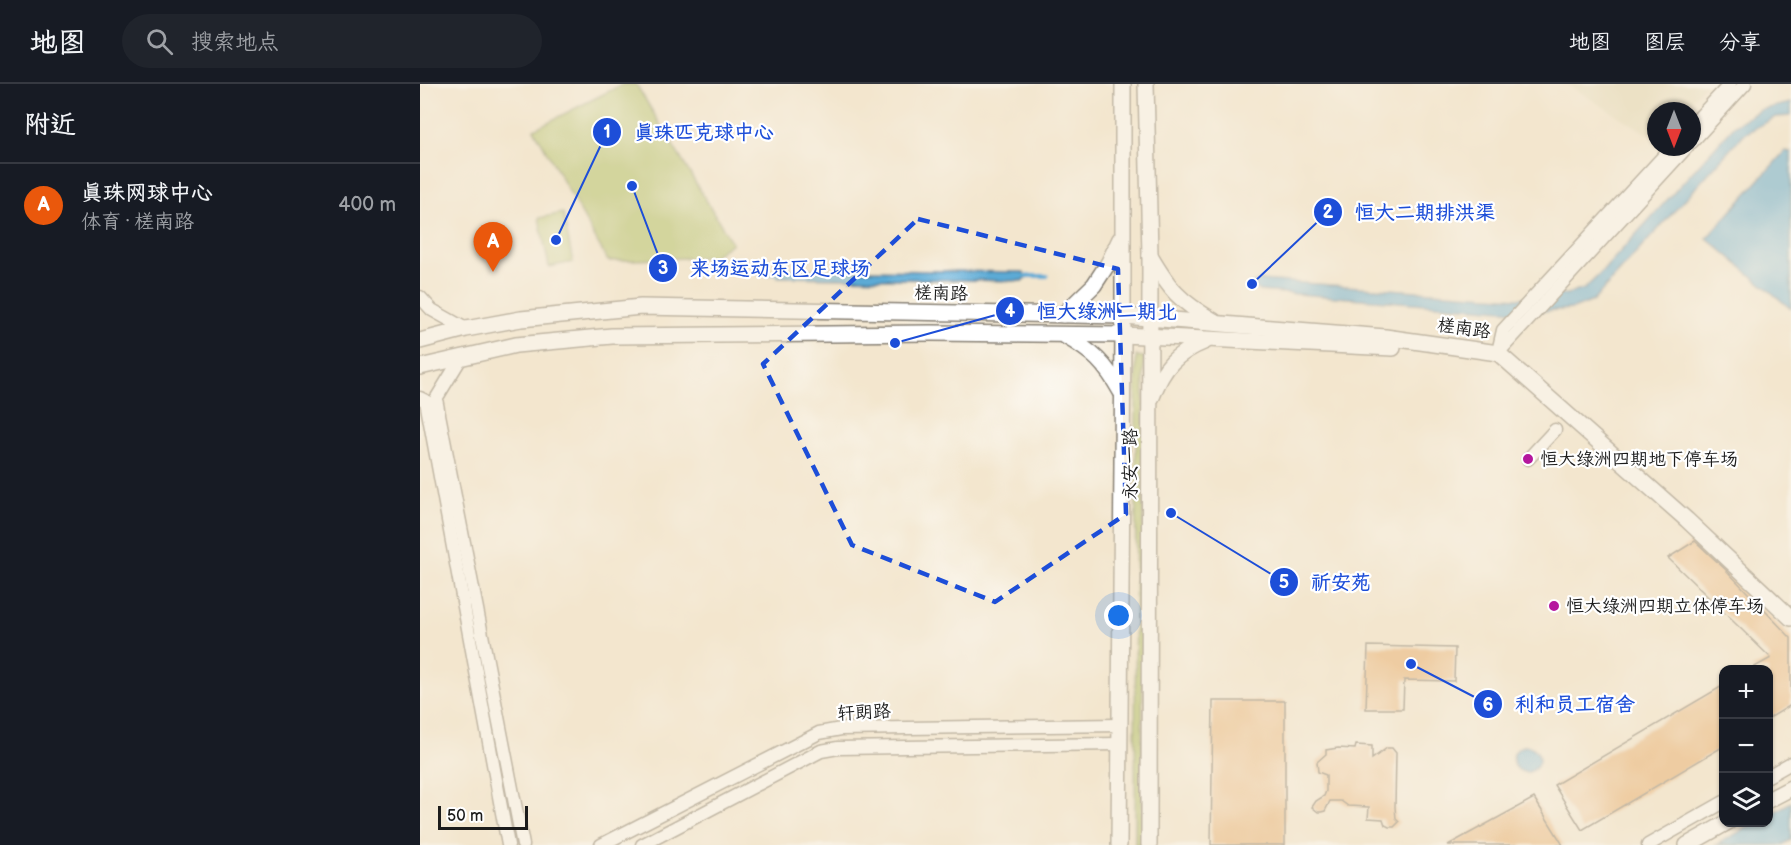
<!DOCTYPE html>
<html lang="zh">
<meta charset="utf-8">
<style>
:root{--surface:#171b24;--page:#20242c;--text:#f1f3f6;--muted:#9ea1a6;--line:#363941;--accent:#ea580c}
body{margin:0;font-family:"Balsamiq Sans","LXGW WenKai TC",sans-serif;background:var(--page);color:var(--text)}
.controls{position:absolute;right:18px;bottom:18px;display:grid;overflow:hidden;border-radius:12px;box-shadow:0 2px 4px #0004}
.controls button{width:54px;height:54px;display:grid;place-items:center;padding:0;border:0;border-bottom:2px solid var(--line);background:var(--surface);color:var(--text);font:30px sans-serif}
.compass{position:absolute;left:1227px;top:18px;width:54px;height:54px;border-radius:50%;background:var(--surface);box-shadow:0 2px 4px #0004;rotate:180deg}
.scale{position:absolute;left:18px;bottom:15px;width:90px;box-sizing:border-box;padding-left:6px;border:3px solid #1c1c1c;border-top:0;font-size:16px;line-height:21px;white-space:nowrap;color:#1c1c1c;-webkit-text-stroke:4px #fff;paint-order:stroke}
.you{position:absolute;left:699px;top:532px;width:21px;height:21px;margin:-15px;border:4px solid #fff;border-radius:50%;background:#1a73e8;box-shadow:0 0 0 9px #1a73e833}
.badge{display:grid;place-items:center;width:39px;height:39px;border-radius:50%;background:var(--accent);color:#fff;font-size:20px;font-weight:700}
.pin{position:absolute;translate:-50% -50px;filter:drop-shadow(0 2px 3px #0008)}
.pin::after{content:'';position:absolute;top:32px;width:21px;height:18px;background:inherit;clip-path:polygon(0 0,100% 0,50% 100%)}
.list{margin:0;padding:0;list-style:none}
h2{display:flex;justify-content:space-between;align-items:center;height:78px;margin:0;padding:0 24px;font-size:26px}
h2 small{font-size:20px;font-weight:400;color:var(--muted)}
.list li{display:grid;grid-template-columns:39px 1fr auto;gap:18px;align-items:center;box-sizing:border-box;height:84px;padding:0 24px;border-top:2px solid var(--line)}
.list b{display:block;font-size:22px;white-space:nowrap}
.list p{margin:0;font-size:20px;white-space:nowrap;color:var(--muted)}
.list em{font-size:20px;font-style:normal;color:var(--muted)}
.icon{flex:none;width:33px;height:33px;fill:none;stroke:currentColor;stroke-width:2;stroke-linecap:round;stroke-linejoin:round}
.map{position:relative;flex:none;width:1371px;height:761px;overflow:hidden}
header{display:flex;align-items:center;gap:36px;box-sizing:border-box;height:84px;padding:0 30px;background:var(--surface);border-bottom:2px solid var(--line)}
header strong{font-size:28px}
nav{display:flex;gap:33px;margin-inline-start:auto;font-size:21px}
.search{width:420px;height:54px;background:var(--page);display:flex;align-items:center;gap:15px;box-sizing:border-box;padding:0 21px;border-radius:33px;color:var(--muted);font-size:22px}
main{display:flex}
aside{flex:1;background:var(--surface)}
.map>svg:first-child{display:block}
.built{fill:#e4dbba}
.green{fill:#adc064;stroke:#646e40;stroke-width:1.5}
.water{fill:#5baad5;stroke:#3c6378;stroke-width:1.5}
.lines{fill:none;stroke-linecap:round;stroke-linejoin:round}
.stream{stroke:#5baad5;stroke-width:4}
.building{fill:#e9ae6d}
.minor-casing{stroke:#888175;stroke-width:15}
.major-casing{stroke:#888175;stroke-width:18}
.minor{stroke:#fff;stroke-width:12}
.major{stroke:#fff;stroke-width:15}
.marked{fill:none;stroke:#1d4ed8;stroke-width:4.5;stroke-dasharray:12 8;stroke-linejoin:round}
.poi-dot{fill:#b5179e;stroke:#fff;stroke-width:2}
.labels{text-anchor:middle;stroke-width:4.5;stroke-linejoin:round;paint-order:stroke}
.street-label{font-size:18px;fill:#1c1c1c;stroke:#fff}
.poi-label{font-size:18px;fill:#1c1c1c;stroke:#fff;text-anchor:start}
.leader{fill:none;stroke:#1d4ed8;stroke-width:2}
.callout-dot{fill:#1d4ed8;stroke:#fff;stroke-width:2}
.mark-label{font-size:18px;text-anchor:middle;font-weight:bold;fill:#fff}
.callout-label{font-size:20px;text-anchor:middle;font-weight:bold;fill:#1d4ed8;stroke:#fff;stroke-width:4.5;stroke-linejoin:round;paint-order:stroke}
</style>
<header>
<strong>地图</strong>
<div class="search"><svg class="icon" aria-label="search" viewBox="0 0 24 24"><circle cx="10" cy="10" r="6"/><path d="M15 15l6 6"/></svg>搜索地点</div>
<nav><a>地图</a><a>图层</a><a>分享</a></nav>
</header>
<main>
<aside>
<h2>附近<small></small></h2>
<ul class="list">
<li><span class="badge">A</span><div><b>真珠网球中心</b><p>体育 · 槎南路</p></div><em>400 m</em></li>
</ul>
</aside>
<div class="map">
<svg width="1371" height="761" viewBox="0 0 1371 761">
<rect width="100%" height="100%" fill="#fff"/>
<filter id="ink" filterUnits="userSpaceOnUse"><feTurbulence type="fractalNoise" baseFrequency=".0167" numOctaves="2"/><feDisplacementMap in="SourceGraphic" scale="12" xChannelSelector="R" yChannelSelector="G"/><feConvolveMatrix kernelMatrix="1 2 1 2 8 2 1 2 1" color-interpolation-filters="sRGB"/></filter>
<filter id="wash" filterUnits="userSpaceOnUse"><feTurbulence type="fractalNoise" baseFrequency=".008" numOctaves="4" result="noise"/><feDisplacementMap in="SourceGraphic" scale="24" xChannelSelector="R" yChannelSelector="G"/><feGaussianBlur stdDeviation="1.35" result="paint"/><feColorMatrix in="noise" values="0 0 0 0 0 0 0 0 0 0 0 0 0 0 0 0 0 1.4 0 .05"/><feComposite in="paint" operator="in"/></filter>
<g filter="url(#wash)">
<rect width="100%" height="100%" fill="#f3e6ce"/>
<polygon class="built" points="1146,0 1285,0 1263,27 1236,27 1236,55"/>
<g class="green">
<polygon points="203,0 216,0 312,159 292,173 188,177 114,45"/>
<polygon points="143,129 153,178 129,183 119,134"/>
<polygon points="716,272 724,273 722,761 715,761"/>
</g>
<g class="water">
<polygon points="1371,19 1371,32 1356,33 1324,50 1173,217 1153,225 1108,228 839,207 832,200 840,196 1098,214 1147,210 1164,205 1179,191 1315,41 1340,26"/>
<polygon points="1365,67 1371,68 1371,225 1287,154"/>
<polygon points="358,185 603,188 607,193 603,197 358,193"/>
<circle cx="1106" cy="675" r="13"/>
<polygon points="1371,718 1371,756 1362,761 1296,761 1335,739 1348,738 1349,731"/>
</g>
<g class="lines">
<g class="stream">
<polyline points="339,190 362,190"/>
<polyline points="604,192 627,192"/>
</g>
</g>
<g id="blocks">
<g class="building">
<polygon points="1275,457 1306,486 1371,554 1371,621 1348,635 1348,585 1331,585 1351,574 1248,474"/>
<polygon points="948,562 1035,564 1034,597 984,596 983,625 946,625"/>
<polygon points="1304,601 1304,662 1162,746 1134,701"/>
<polygon points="793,617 865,617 865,761 791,761"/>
<polygon points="936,661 952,662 952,675 967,664 972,664 976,669 975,723 976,735 979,738 974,743 969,743 965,741 963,735 948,734 949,723 928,722 921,717 910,717 905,727 901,728 898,728 892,723 896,717 904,712 906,707 906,691 898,688 897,678 906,670 906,666 918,664 935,665"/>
<polygon points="1114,714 1143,761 1028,761"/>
</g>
</g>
</g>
<g filter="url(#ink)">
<use href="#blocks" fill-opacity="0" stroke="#888175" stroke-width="1.5"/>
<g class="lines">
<g class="minor-casing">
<g id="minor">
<polyline points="1272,41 1310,0"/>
<polyline points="1272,58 1325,0"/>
<polyline points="0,213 12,226 46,245"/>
<polyline points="1078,268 1083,246 1252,63"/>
<polyline points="1078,269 1267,63"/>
<polyline points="41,274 16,315 103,761"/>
<polyline points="0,314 6,317 88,761"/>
<polyline points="1108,375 1135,346"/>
<polyline points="1348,692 1371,679"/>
<polyline points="181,761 399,649 421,645 700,641"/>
<polyline points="222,761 401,667 418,664 699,660"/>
<polyline points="1228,761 1304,718"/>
</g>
</g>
<g class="major-casing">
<g id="major">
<polyline points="726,0 730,171 729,761"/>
<path d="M730,172C750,206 759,217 794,237"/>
<polyline points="643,231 674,201 689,178 700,155"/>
<path d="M645,252C673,268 685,279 701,308"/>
<polyline points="0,257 46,245 101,235 221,223 703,232 965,253 1078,269"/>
<polyline points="1078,269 1267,436 1371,534"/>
<polyline points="0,283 96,261 192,252 511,249 703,251 973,264"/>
<path d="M732,313C743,283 756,269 786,257"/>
<polyline points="1348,716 1371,704"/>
<polyline points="699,761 703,251 703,0"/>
<polyline points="1267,761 1308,738"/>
</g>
</g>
<use href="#minor" class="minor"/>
<use href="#major" class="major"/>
</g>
</g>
<path d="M0 0H1371V761H0ZM498,135L698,185L706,430L575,518L432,461L343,280Z" fill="#f3e6ce" fill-opacity=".55" fill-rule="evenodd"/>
<path class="marked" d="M498,135L698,185L706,430L575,518L432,461L343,280Z"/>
<g class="poi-dot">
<circle cx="1108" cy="375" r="6"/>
<circle cx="1134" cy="522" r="6"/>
</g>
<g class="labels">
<g class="street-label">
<text transform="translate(521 209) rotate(1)" y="6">槎南路</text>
<text transform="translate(1044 244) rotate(8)" y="6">槎南路</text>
<text transform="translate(710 380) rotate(-90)" y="6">永安一路</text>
<text transform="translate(444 628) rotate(-3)" y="6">轩朗路</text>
</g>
<g class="poi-label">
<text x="1120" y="381">恒大绿洲四期地下停车场</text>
<text x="1146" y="528">恒大绿洲四期立体停车场</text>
</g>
</g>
<path class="leader" d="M136 156L187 48M832 200L908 128M212 102L243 184M475 259L590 227M751 429L864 498M991 580L1068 620"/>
<g class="callout-dot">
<circle cx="136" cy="156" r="6"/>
<circle cx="832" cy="200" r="6"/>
<circle cx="212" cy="102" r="6"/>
<circle cx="475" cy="259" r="6"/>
<circle cx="751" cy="429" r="6"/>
<circle cx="991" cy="580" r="6"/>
<circle cx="187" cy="48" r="15"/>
<circle cx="908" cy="128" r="15"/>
<circle cx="243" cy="184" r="15"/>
<circle cx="590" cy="227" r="15"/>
<circle cx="864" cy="498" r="15"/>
<circle cx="1068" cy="620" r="15"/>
</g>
<g class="mark-label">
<text x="187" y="54">1</text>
<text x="908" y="134">2</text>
<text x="243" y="190">3</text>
<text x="590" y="233">4</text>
<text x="864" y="504">5</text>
<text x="1068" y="627">6</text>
</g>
<g class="callout-label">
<text x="284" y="55">真珠匹克球中心</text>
<text x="1005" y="135">恒大二期排洪渠</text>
<text x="360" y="191">来场运动东区足球场</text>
<text x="687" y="234">恒大绿洲二期北</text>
<text x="921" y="505">祈安苑</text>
<text x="1155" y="627">利和员工宿舍</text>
</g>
</svg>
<div class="controls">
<button>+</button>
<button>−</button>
<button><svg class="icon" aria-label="layers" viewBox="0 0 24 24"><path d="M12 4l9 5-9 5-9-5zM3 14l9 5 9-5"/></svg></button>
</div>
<svg class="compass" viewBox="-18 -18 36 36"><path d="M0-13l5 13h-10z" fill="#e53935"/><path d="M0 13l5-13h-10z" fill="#9ea1a6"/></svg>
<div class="scale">50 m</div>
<div class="you"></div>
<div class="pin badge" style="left:73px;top:188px">A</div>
</div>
</main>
